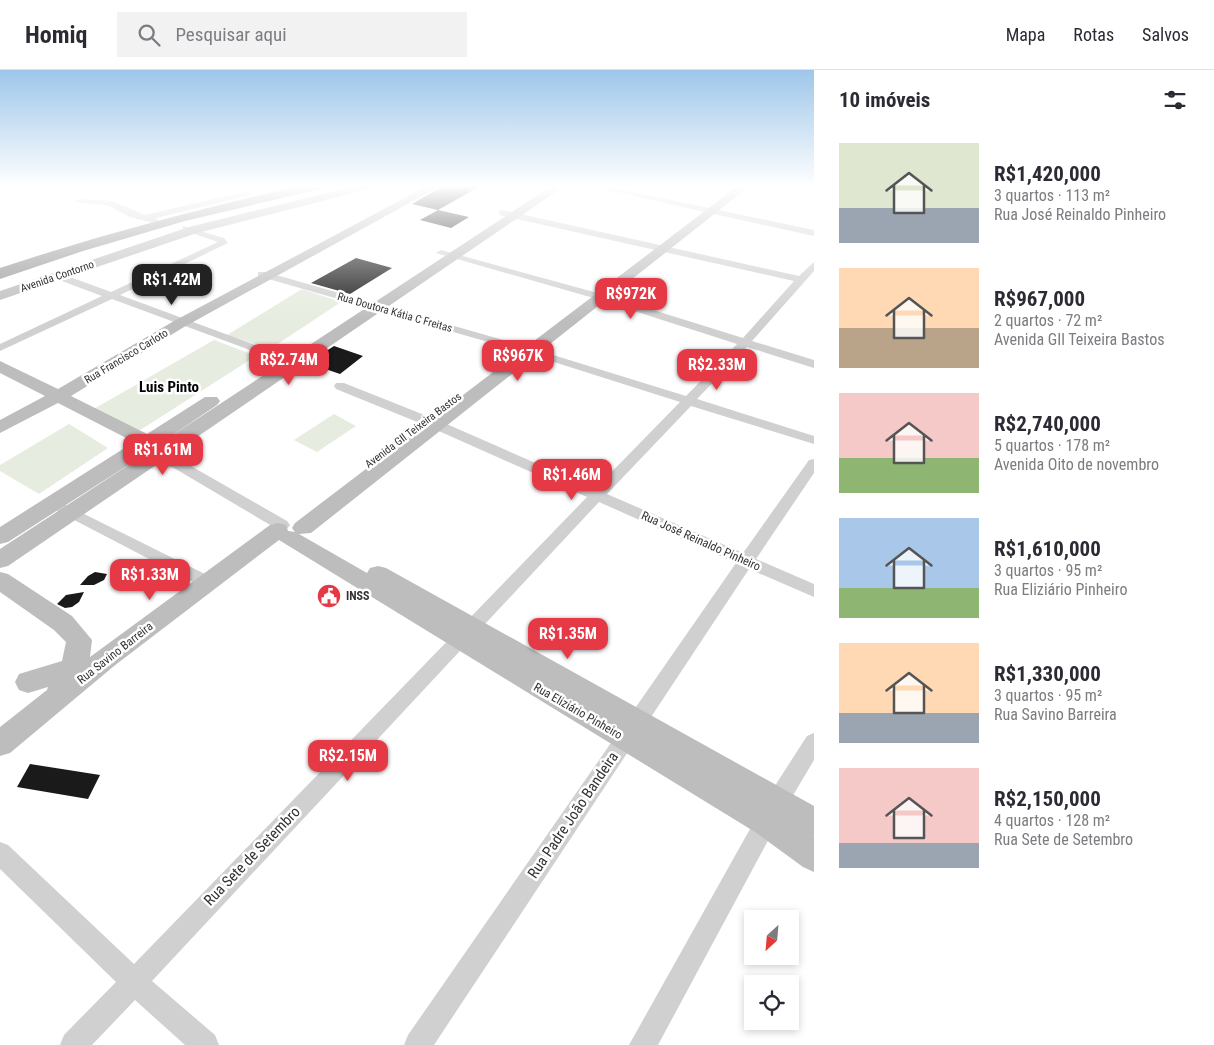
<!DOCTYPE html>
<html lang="pt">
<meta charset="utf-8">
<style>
body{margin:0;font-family:"Roboto Condensed",sans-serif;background:#f2f2f3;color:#2b2b33;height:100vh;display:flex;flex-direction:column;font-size:19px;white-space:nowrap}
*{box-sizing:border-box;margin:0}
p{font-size:16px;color:#7c7c81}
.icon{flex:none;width:28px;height:28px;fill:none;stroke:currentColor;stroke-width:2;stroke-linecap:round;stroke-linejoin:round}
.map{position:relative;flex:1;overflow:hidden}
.drawer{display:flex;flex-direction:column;background:#fff;width:400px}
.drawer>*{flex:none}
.needle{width:32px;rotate:206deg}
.controls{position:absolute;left:744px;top:840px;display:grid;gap:10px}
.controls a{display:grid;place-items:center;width:55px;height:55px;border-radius:0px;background:#fff;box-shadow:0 2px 8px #0003;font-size:25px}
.price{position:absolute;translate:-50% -42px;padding:0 11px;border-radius:10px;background:#e63946;color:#fff;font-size:16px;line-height:32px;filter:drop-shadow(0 1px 2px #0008)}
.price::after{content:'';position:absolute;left:50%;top:30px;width:15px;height:11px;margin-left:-8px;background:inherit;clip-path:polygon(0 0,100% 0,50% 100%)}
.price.current{background:#222;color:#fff}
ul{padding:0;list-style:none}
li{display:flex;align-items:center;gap:15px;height:125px;padding:0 25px}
li span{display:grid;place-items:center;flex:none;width:140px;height:100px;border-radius:0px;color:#555}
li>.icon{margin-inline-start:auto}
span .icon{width:60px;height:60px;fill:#fffc;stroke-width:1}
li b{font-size:21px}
h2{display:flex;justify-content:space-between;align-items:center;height:60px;padding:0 25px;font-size:21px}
header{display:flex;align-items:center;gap:30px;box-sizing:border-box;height:70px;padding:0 25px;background:#fff;border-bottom:1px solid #e1e1e2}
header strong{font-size:24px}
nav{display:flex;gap:28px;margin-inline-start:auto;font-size:18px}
.search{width:350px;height:45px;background:#f2f2f3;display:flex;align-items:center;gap:12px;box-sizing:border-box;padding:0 18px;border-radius:0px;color:#7c7c81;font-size:19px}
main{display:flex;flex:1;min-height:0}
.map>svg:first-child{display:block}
.green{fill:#e6ecdf}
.building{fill:#1a1a1a}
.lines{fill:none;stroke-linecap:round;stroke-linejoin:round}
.street{fill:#d0d0d0;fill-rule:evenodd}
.secondary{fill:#bdbdbd;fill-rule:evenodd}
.highway{fill:#9a9a9a;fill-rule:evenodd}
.labels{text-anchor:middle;stroke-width:5;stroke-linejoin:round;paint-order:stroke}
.far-street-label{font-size:11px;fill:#333;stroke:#fff}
.street-label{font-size:12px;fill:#333;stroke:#fff}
.poi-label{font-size:12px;font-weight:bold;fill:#333;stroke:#fff;text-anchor:start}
.far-district-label{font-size:15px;font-weight:bold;fill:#000;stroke:#fff}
.near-street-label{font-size:15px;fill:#333;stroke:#fff}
</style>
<header>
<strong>Homiq</strong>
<div class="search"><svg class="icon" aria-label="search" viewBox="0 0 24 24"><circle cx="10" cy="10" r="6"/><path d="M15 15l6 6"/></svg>Pesquisar aqui</div>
<nav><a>Mapa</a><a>Rotas</a><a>Salvos</a></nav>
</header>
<main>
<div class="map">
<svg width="814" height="975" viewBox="0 0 814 975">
<rect width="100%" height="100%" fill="#fff"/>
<path class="green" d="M302,219L341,232L270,279L227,265Z
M214,270L256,286L134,364L92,340Z
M334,344L356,356L317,382L294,370Z
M69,354L108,378L39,424L0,401V395Z"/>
<path class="building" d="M445,115H482L438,140L412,134Z
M438,140L469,147L451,158L420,150Z
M356,188L392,198L350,224L311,213Z
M334,276L363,286L340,304L308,293Z
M95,502L107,504L104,510L94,515H80L88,506Z
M84,522L79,532L72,537L65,538L57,534L66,525Z
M30,694L100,705L88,729L17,717Z"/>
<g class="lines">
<path class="street" d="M584,115H600L814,160V166Z
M248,121H251V125L156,148L158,150L154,153L130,147L107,135L80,133L76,131L80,129L112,131L145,145Z
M502,140L799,206L814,192V201L752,271L814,290V298L747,277L697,329L814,366V374L691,336L607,424L743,483L809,390L814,389V403L756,489L814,514V527L749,499L434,975H404L408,965L736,493L599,432L152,911L215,965L219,975H185L135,930L92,975H60L64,965L116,912L0,799V772L8,775L134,894L587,427L432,358L336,319L334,316L336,313H344L442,352L595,419L680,332L516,280L258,206V202H266L524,276L686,326L737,274L597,229L436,183L441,180L605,225L743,268L794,211L499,145V141Z
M183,156L224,168L228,173L120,225L282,285V289H274L112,229L0,281V274L102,226L54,208V204H62L111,222L218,172L183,160Z
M154,384L184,392L287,451L290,455L287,459H277L174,398L149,391L147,388L149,385Z
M60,432L213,508L215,512L213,516L207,518L201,516L55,440L52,437Z
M814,663V690L785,739L658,975H629L769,725L807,666Z"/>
<path class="secondary" d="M359,115H378L377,117L197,163L0,230V221L189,157Z
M429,115H442L184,257L71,326L147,364L205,327H217L220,331L217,335L162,372L553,115H566L8,496L0,498V479L150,381L8,472L0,474V457L134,372L58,333L0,363V350L45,326L0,303V291L58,319L174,251Z
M739,115H751L311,463L299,464L367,503L370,498L378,496L386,498L814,736V767L811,765L814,767V802L803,797L755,762L279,470L114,596L10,683L0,686V657L47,620L48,617L28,623L19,620L15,612L19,604L62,591L66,572L54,560L0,522V502L8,504L72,546L92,570L90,587L270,455L278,453L286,455L288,461L295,462L292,458L295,453Z"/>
<path class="highway" d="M302,115H326L324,118L185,151L83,181L0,209V198C99,165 200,139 302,115Z"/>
</g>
<linearGradient id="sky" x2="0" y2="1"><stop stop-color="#9ec6ea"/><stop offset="0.46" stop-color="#fff"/><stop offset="1" stop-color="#fff" stop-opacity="0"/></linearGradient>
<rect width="814" height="252" fill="url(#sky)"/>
<defs>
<g id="civic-disc" transform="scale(1.25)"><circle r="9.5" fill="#e63946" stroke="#fff"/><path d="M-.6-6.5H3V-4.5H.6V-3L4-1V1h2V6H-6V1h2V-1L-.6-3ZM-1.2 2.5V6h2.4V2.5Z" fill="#fff"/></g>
</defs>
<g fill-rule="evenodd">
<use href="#civic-disc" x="329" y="526"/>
</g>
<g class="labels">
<g class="far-street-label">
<text transform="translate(57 206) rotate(-19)" y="4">Avenida Contorno</text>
<text transform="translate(395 242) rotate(16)" y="4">Rua Doutora Kátia C Freitas</text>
<text transform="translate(126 286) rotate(-31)" y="4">Rua Francisco Carloto</text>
<text transform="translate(413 360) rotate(-37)" y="4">Avenida GIl Teixeira Bastos</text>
</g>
<g class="street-label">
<text transform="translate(701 471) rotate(24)" y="4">Rua José Reinaldo Pinheiro</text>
<text transform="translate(115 583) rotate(-38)" y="4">Rua Savino Barreira</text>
<text transform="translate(578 641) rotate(30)" y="4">Rua Eliziário Pinheiro</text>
</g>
<g class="poi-label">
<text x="346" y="530">INSS</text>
</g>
<g class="far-district-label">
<text x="169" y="322">Luis Pinto</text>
</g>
<g class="near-street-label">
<text transform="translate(573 745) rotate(-56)" y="5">Rua Padre João Bandeira</text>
<text transform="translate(252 786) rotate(-46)" y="5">Rua Sete de Setembro</text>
</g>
</g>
</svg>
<div class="controls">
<a><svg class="needle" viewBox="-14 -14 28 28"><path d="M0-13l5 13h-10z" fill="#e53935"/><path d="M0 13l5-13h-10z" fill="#7c7c81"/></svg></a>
<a><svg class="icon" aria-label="locate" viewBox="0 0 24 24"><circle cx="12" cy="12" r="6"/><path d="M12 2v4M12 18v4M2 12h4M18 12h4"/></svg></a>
</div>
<b class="price current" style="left:172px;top:236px">R$1.42M</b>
<b class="price" style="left:631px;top:250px">R$972K</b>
<b class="price" style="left:518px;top:312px">R$967K</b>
<b class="price" style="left:289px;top:316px">R$2.74M</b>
<b class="price" style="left:717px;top:321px">R$2.33M</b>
<b class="price" style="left:163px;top:406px">R$1.61M</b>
<b class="price" style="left:572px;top:431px">R$1.46M</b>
<b class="price" style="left:150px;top:531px">R$1.33M</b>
<b class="price" style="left:568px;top:590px">R$1.35M</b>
<b class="price" style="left:348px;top:712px">R$2.15M</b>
</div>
<section class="drawer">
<h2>10 imóveis<svg class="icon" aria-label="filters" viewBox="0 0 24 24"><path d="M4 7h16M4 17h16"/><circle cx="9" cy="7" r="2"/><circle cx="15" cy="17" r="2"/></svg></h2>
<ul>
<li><span style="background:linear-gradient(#dfe7d0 65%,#9aa5b1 0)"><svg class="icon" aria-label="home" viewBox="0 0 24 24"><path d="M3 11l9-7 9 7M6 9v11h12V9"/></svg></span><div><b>R$1,420,000</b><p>3 quartos · 113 m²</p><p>Rua José Reinaldo Pinheiro</p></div></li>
<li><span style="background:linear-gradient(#ffd9b3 60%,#b9a48a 0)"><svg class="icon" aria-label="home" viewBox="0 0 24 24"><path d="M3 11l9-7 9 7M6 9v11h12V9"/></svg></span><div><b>R$967,000</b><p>2 quartos · 72 m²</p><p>Avenida GIl Teixeira Bastos</p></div></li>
<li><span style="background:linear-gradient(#f6c9c9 65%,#8fb573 0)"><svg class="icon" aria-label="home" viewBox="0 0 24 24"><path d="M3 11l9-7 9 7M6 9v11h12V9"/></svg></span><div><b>R$2,740,000</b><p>5 quartos · 178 m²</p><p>Avenida Oito de novembro</p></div></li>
<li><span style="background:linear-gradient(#a9c7e8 70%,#8fb573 0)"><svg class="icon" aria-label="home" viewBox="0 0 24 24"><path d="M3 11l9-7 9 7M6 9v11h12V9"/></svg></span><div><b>R$1,610,000</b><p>3 quartos · 95 m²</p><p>Rua Eliziário Pinheiro</p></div></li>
<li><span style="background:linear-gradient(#ffd9b3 70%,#9aa5b1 0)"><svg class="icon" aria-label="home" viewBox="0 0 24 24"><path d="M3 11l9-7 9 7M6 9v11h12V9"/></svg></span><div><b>R$1,330,000</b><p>3 quartos · 95 m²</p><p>Rua Savino Barreira</p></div></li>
<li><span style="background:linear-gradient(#f6c9c9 75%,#9aa5b1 0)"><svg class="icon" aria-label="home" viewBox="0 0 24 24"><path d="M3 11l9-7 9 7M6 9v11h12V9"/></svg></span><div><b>R$2,150,000</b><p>4 quartos · 128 m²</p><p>Rua Sete de Setembro</p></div></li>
</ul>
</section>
</main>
